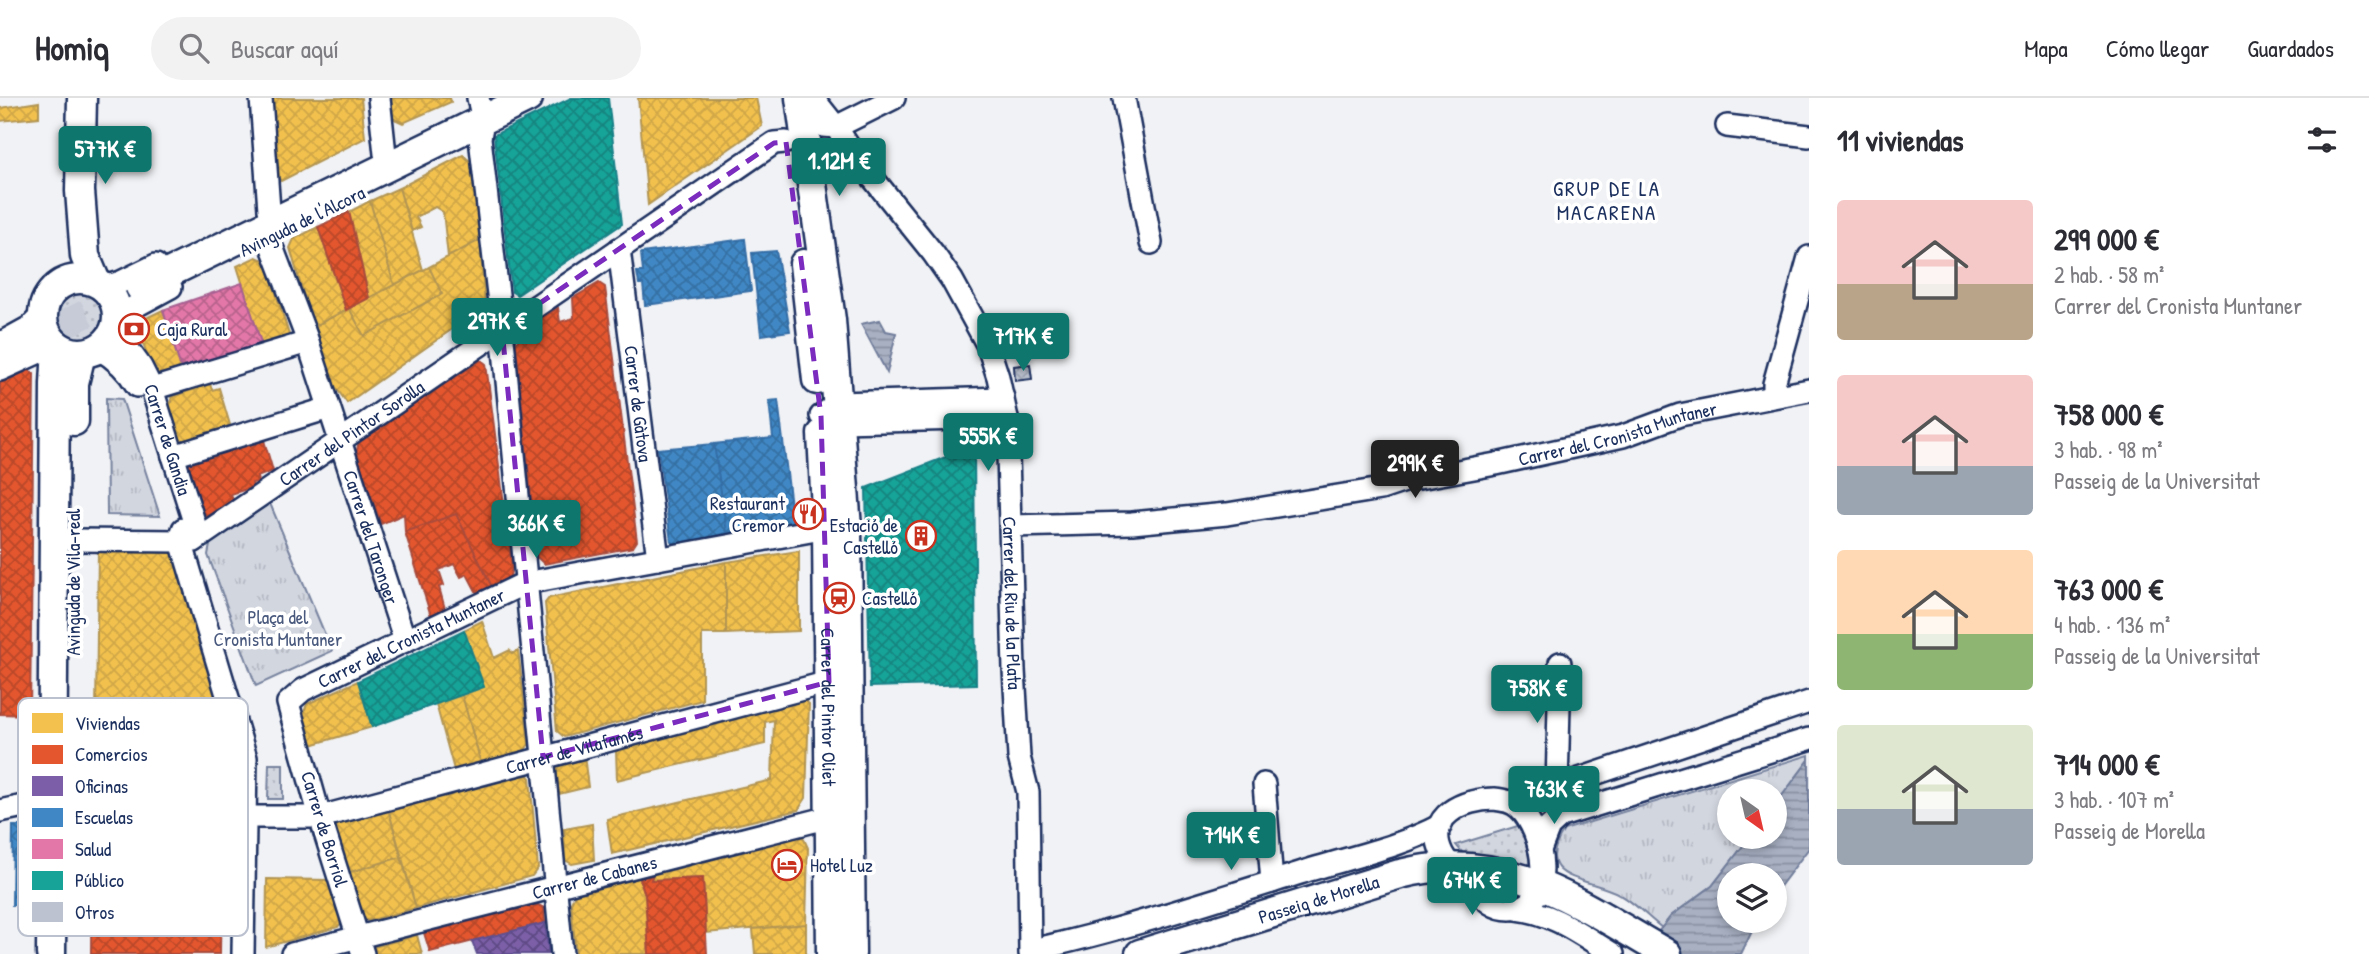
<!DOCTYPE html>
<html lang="es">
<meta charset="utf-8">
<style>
body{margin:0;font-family:"Patrick Hand",sans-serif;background:#f2f2f3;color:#2b2b33;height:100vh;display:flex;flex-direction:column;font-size:26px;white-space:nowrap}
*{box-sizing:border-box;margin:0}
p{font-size:23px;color:#7c7c81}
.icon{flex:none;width:38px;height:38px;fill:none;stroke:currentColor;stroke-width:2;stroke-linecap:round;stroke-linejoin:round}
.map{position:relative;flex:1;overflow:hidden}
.panel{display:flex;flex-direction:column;background:#fff;width:560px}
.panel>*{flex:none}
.needle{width:46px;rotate:146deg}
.tools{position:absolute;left:1717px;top:681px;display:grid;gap:14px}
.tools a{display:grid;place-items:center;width:70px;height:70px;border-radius:50%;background:#fff;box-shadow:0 4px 10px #0003;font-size:35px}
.price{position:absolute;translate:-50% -60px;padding:0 16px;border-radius:7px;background:#0f766e;color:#fff;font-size:23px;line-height:46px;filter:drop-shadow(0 2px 4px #0008)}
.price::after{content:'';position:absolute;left:50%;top:42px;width:21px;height:16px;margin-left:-10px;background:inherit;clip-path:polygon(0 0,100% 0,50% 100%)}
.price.active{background:#222;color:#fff}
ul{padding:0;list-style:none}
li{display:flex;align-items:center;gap:21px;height:175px;padding:0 28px}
li span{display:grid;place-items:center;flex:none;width:196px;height:140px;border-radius:7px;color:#555}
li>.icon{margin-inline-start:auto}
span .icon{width:84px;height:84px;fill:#fffc;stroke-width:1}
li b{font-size:30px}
h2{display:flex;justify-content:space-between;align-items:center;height:84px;padding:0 28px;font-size:30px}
header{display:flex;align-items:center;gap:42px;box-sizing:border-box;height:98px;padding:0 35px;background:#fff;border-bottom:2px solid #e1e1e2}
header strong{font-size:33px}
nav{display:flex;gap:38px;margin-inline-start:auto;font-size:24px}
.search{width:490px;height:63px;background:#f2f2f3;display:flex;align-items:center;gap:18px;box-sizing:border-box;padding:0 24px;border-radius:38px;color:#7c7c81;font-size:26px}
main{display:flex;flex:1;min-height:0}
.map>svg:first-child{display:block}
.grass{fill:url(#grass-dots);stroke:#76829e;stroke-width:2}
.park{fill:url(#park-tufts);stroke:#76829e;stroke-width:2}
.water{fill:url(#water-rules);stroke:#707c9a;stroke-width:2}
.homes{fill:url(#homes-cross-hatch);stroke:#b29553;stroke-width:2}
.shops{fill:url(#shops-cross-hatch);stroke:#a84b3c;stroke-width:2}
.offices{fill:url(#offices-cross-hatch);stroke:#5e5091;stroke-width:2}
.schools{fill:url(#schools-cross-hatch);stroke:#346da6;stroke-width:2}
.health{fill:url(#health-cross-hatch);stroke:#a76192;stroke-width:2}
.public{fill:url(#public-cross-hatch);stroke:#188087;stroke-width:2}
.building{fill:url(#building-cross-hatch);stroke:#1b2f5e;stroke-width:2}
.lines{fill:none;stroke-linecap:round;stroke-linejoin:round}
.major-tunnel{stroke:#c6cbd7;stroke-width:28;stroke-dasharray:28 14;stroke-linecap:butt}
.minor-casing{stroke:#1b2f5e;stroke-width:26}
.major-casing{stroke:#1b2f5e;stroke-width:33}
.minor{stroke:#fff;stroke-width:21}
.major{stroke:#fff;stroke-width:28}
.marked{fill:none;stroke:#7b2cbf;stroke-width:5;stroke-dasharray:14 9;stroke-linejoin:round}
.labels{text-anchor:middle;stroke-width:7;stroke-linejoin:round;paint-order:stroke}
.street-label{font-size:19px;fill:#1b2f5e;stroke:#fff}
.poi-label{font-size:19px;fill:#1b2f5e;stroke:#fff;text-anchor:start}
.park-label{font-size:19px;fill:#49597e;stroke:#fff}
.neighbourhood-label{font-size:21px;letter-spacing:2px;fill:#1b2f5e;stroke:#fff}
.key{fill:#fff;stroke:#bbc1cf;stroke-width:2}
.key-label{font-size:19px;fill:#1b2f5e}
</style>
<header>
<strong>Homiq</strong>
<div class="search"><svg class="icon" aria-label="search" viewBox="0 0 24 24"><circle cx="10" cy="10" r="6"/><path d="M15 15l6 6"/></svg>Buscar aquí</div>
<nav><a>Mapa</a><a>Cómo llegar</a><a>Guardados</a></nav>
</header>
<main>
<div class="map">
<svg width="1809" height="856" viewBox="0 0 1809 856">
<defs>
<pattern id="grass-dots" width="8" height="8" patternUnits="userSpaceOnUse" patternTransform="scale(1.75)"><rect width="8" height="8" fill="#d2d6df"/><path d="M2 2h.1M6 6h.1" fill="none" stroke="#b4b8c2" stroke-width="1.8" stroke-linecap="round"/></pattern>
<pattern id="park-tufts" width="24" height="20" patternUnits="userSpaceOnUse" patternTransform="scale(1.75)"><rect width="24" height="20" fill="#d2d6df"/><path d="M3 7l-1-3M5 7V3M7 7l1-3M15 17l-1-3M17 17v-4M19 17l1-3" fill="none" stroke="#b4b8c2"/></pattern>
<pattern id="water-rules" width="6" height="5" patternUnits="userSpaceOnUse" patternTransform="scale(1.75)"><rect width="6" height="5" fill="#a8b0c2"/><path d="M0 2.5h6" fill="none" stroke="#8890a1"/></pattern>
<pattern id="homes-cross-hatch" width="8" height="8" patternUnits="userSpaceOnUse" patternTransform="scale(1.75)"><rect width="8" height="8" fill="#f2c14e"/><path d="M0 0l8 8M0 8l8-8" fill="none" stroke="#cfa646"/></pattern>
<pattern id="shops-cross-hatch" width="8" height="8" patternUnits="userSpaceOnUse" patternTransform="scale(1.75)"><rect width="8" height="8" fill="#e4572e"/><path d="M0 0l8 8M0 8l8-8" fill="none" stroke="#b8482a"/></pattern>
<pattern id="offices-cross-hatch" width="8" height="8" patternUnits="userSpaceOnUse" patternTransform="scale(1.75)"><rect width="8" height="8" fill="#7b5ea7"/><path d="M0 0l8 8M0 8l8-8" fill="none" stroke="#5e4a84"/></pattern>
<pattern id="schools-cross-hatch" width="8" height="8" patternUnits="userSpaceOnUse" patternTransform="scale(1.75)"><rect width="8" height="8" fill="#3f88c5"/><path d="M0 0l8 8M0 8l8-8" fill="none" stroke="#3470a3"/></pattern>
<pattern id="health-cross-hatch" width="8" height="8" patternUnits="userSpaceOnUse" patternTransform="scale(1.75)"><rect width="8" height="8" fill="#e377a8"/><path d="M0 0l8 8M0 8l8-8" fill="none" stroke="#b7628c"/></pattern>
<pattern id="public-cross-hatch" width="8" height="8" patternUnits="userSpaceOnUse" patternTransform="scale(1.75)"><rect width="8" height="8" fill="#17a398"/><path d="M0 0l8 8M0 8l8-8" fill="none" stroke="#14857f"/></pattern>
<pattern id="building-cross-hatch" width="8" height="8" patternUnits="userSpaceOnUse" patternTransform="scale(1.75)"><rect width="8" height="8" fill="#bcc2d0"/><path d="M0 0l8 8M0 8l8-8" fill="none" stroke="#a1a7b5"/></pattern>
</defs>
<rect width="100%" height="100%" fill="#f1f2f5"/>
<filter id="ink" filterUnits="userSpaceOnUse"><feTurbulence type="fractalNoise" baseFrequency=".0143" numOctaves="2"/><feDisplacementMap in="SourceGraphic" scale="14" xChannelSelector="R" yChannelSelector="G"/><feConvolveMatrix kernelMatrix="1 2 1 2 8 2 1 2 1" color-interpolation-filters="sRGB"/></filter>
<g filter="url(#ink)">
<path class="grass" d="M53 219a26 26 0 1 1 52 0a26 26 0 1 1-52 0Z
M269,666H283V701H268Z
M1521,727L1528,746L1530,775L1468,761L1456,747Z"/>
<path class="park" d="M106,300L122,301L160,418L107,417Z
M269,403L332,553L256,588L208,457L211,442Z
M1809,657V662L1775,707L1774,693H1729V738L1750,739L1712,788L1671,818L1662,830C1648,819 1634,804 1619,796C1587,779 1531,783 1564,732Z"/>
<path class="water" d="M880,222L886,233L896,235L887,275L861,226Z
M1809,662V750L1775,795L1774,777H1729V822L1757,823L1741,856H1640L1671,818L1712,788L1750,739L1774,738L1775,707Z"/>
<path class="homes" d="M272,0H361L365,40L281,83L276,77Z
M388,0H450L451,4L403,25L388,18Z
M638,0H756L762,28L648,107Z
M39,4V19L0,23V10Z
M463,57L472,65L480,142L448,159L443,114L435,109L416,119L421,129L412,133L399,90Z
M399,90L423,172L394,187L370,103Z
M370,103L394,187L369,200L349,114Z
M318,129L346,212L313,229L290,150L294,141Z
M480,142L485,208L347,305L330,281L313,229L349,210L364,238L442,196L429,169Z
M256,159L266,163L291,243L263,251L237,168Z
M429,169L442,196L364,238L349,210Z
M163,212L183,277L157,285L141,239L144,221Z
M210,286L212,292L219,290L230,327L223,330L225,336L179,346L167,305L172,304L171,299Z
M172,448L219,601L206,619L96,616L98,449Z
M799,453V533L726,536V464Z
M726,464V536H702V602L564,639L557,633L545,505L549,500Z
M482,523L494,560L510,552L512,556L518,552L529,646L522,656L481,665L462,597L484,589L464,532Z
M358,583L372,629L311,647L303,617L307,606Z
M462,597L481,665L454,672L436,606Z
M803,601L809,606L806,700L798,712L612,756L607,721L772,682L774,622L765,624V646L617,682L616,653Z
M584,657L588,689L559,696L556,669L561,660Z
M524,673L530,680L538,770L532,778L416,810L388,710Z
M388,710L401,759L347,775L334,731L340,723Z
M592,726L594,762L572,766L565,762L564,731Z
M797,738L803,739L808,750L806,826L706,835L703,780L651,782L653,775Z
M401,759L416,810L368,823L360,818L347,775Z
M639,778L645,797L649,856H576L571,805L576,794Z
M267,781L330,782L343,821L338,829L266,849Z
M806,826V856H755L753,831Z
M417,837L422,856H371L370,850Z"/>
<path class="shops" d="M349,114L369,200L346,212L318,129Z
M599,185L605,189L637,443L633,449L544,466L537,459L516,247L522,232L558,210L560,224L574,220L573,200Z
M481,262L486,266L512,469L510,478L492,489L456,416L405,434L404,416L381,426L356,356L359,343Z
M29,272L34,276L30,617L0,616V285Z
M263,339L273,373L257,379L258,384L252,385L253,389L231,396L233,402L206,419L200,417L183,364Z
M456,416L492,489L477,495L467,476L461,479L454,466L439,472L444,487L439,489L445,511L431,518L405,434Z
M92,732L222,734L220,856H91Z
M653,775L651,782L703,780L707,856H649L645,797L639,778Z
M536,806L544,810L545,825L430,854L424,835Z"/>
<path class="offices" d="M545,825L549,856H477L472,843Z"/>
<path class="schools" d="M745,141L751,193L645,207L643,186H639L637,174H643L641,155Z
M776,153L790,233L761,237L752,155Z
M778,302L793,424L727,435L714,346L773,340L769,303Z
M714,346L727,435L678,448L671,443L658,351Z
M13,728H40L39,807H12Z"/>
<path class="health" d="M242,185L263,251L183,277L163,212Z"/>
<path class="public" d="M571,0H608L622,126L517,197L512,194L494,37Z
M974,348L976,586L870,589L866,390Z
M464,532L484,589L372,629L358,583Z"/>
<path class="building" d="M1030,266L1032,281L1015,283L1014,268Z"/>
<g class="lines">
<path class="major-tunnel" d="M24,246L140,189"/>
<g class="minor-casing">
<g id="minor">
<path d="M261,0L269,112"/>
<path d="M379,0L385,56"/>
<path d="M478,0L483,22L480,40L502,231L562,856"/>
<path id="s1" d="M813,0L836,29L855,58L933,155L952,182L988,248L998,279L1007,320L1014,572L1019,659L1028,694L1030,856"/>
<path d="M1124,0L1151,145"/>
<path d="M823,28L836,29L894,0"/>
<path d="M1727,28L1809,38"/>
<path id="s2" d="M264,142L270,145L274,154L306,238L405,543"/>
<path id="s3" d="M619,151L658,461"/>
<path d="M104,189L121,184L156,167"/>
<path d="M118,222L134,209L171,189"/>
<path id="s4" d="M115,233L141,269L152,291L195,427L194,443"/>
<path d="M1,245L30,229L42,217"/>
<path d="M99,251C116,261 128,272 137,288"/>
<path d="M0,272L55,247"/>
<path d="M152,291L308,244"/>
<path d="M1774,297V286L1809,159"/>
<path d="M826,314L839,305L1003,300"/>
<path d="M821,318L840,324L1007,320"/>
<path d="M173,358L329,310"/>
<path id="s5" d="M1011,428L1132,425L1227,416L1381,391L1408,382L1496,366L1623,338L1680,317L1809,292"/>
<path d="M183,431L181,443L246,660L243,856"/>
<path d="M73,442L181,443"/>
<path id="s6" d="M194,443L774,45L786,44"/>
<path d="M1264,686L1272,784"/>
<path d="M1557,690L1560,565"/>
<path d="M1494,701C1503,702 1512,703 1519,710C1543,731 1559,811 1510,811C1491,811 1483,799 1471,787C1461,776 1448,768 1442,755C1424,717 1465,701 1494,701Z"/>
<path d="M1511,704L1809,604"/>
<path d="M0,713L52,702"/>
<path id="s7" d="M245,719H320L829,584"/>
<path d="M1540,752L1549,729L1561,718L1809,641"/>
<path d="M1517,811C1554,815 1581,837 1613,856"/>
<path d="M1032,852C1122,832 1211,803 1300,775C1346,760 1398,750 1441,727"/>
<path id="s8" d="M292,856L830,719"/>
<path id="s9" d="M363,856L320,719L288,605L303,592L525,485L827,430"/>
</g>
</g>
<g class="major-casing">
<g id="major">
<path d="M82,0L80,93L85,158L96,184"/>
<path d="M800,0L831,222L847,430L851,856"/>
<path d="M804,166L817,282"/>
<circle cx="80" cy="218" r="37"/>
<path d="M140,189L528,0"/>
<path d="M0,258L24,246"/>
<path d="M74,323V285L81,256"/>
<path id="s10" d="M822,336L827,430L831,856"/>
<path d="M51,856L55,286L57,249"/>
<path id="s11" d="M1140,856L1400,776C1505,749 1581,807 1667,856"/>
</g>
</g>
<use href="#minor" class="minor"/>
<use href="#major" class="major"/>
</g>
</g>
<path class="marked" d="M786,44L821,318L829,584L543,659L502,231L774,45Z"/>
<defs>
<g id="bank-ring" transform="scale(1.575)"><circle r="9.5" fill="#fff" stroke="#c8321e" stroke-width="1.5"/><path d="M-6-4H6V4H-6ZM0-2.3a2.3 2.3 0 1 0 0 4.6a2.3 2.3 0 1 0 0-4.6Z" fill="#c8321e"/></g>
<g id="restaurant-ring" transform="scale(1.575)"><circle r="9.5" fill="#fff" stroke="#c8321e" stroke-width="1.5"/><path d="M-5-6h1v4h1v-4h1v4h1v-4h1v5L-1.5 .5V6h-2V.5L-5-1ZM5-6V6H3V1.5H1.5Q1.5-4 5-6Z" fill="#c8321e"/></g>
<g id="building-ring" transform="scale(1.575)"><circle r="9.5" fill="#fff" stroke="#c8321e" stroke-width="1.5"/><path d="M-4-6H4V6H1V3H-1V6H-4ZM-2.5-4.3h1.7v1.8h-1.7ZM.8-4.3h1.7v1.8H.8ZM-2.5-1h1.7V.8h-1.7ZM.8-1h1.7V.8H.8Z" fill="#c8321e"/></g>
<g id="station-ring" transform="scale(1.575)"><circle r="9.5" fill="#fff" stroke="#c8321e" stroke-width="1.5"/><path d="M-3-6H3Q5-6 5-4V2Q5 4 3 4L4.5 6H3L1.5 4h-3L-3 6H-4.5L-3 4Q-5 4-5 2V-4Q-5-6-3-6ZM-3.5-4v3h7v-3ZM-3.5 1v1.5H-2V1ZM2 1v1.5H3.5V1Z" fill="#c8321e"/></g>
<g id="hotel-ring" transform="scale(1.575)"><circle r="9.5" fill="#fff" stroke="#c8321e" stroke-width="1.5"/><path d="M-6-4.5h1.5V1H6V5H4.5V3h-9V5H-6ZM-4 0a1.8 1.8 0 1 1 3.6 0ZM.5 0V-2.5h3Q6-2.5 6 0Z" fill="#c8321e"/></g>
</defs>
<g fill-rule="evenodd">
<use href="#bank-ring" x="134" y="231"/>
<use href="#restaurant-ring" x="808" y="416"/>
<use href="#building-ring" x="921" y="438"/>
<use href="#station-ring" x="839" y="500"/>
<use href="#hotel-ring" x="787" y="767"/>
</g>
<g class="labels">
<g class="street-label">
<text transform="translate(302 123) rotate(-26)" y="7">Avinguda de l'Alcora</text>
<text dy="7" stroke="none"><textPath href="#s3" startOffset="156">Carrer de Gàtova</textPath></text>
<text dy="7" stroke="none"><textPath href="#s6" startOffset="191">Carrer del Pintor Sorolla</textPath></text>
<text dy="7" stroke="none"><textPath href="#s5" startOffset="616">Carrer del Cronista Muntaner</textPath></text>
<text dy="7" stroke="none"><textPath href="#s4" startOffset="122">Carrer de Gandia</textPath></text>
<text dy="7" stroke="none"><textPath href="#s2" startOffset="318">Carrer del Taronger</textPath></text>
<text transform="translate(73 484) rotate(-90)" y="7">Avinguda de Vila-real</text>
<text dy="7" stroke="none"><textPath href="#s1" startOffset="564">Carrer del Riu de la Plata</textPath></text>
<text dy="7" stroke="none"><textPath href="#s9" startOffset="402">Carrer del Cronista Muntaner</textPath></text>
<text dy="7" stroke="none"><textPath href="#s10" startOffset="273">Carrer del Pintor Oliet</textPath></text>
<text dy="7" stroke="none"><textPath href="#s7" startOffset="338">Carrer de Vilafamés</textPath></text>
<text transform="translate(325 731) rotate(73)" y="7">Carrer de Borriol</text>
<text dy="7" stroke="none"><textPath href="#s8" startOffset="312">Carrer de Cabanes</textPath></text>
<text dy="7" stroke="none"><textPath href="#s11" startOffset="187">Passeig de Morella</textPath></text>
</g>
<g class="poi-label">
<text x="157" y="238">Caja Rural</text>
<text x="785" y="412" text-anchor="end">Restaurant<tspan x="785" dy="22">Cremor</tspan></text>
<text x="898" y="434" text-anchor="end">Estació de<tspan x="898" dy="22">Castelló</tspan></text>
<text x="862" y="507">Castelló</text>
<text x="810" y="774">Hotel Luz</text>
</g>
<g class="park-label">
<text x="278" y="526">Plaça del<tspan x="278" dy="22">Cronista Muntaner</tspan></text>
</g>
<g class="neighbourhood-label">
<text x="1607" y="98">GRUP DE LA<tspan x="1607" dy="24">MACARENA</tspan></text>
</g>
</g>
<rect x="18" y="600" width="230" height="238" rx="10" class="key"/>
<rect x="32" y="615" width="31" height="20" fill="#f2c14e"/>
<rect x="32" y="647" width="31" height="19" fill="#e4572e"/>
<rect x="32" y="678" width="31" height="20" fill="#7b5ea7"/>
<rect x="32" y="710" width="31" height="19" fill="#3f88c5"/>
<rect x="32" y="741" width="31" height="20" fill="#e377a8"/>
<rect x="32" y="773" width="31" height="19" fill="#17a398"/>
<rect x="32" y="804" width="31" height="20" fill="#bcc2d0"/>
<g class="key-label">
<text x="75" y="632">Viviendas</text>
<text x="75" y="663">Comercios</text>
<text x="75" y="695">Oficinas</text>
<text x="75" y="726">Escuelas</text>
<text x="75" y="758">Salud</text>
<text x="75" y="789">Público</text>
<text x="75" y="821">Otros</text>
</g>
</svg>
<div class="tools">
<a><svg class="needle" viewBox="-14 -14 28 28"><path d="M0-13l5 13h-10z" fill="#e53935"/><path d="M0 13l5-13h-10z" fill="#7c7c81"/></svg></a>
<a><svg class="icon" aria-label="layers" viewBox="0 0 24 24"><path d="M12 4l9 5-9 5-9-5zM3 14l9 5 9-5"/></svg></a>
</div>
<b class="price" style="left:105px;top:88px">577K €</b>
<b class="price" style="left:839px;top:100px">1.12M €</b>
<b class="price" style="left:497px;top:260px">297K €</b>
<b class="price" style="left:1023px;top:275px">717K €</b>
<b class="price" style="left:988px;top:375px">555K €</b>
<b class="price active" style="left:1415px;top:402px">299K €</b>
<b class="price" style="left:536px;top:462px">366K €</b>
<b class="price" style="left:1537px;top:627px">758K €</b>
<b class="price" style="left:1554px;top:728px">763K €</b>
<b class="price" style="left:1231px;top:774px">714K €</b>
<b class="price" style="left:1472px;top:819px">674K €</b>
</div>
<section class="panel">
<h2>11 viviendas<svg class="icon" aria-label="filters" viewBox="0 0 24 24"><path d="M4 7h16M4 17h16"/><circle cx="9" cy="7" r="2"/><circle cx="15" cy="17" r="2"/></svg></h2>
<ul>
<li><span style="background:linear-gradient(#f6c9c9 60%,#b9a48a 0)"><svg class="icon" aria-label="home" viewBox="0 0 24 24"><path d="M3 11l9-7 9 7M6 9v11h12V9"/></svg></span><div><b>299 000 €</b><p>2 hab. · 58 m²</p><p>Carrer del Cronista Muntaner</p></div></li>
<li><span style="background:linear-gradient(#f6c9c9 65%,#9aa5b1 0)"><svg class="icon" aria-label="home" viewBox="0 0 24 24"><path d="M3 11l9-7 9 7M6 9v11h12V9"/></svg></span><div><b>758 000 €</b><p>3 hab. · 98 m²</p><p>Passeig de la Universitat</p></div></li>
<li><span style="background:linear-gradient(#ffd9b3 60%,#8fb573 0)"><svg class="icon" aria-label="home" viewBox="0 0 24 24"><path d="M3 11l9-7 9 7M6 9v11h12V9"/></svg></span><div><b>763 000 €</b><p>4 hab. · 136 m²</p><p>Passeig de la Universitat</p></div></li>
<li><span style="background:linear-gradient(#dfe7d0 60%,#9aa5b1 0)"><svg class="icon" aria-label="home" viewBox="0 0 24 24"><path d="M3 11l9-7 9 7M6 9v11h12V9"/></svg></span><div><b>714 000 €</b><p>3 hab. · 107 m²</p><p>Passeig de Morella</p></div></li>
</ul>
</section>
</main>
